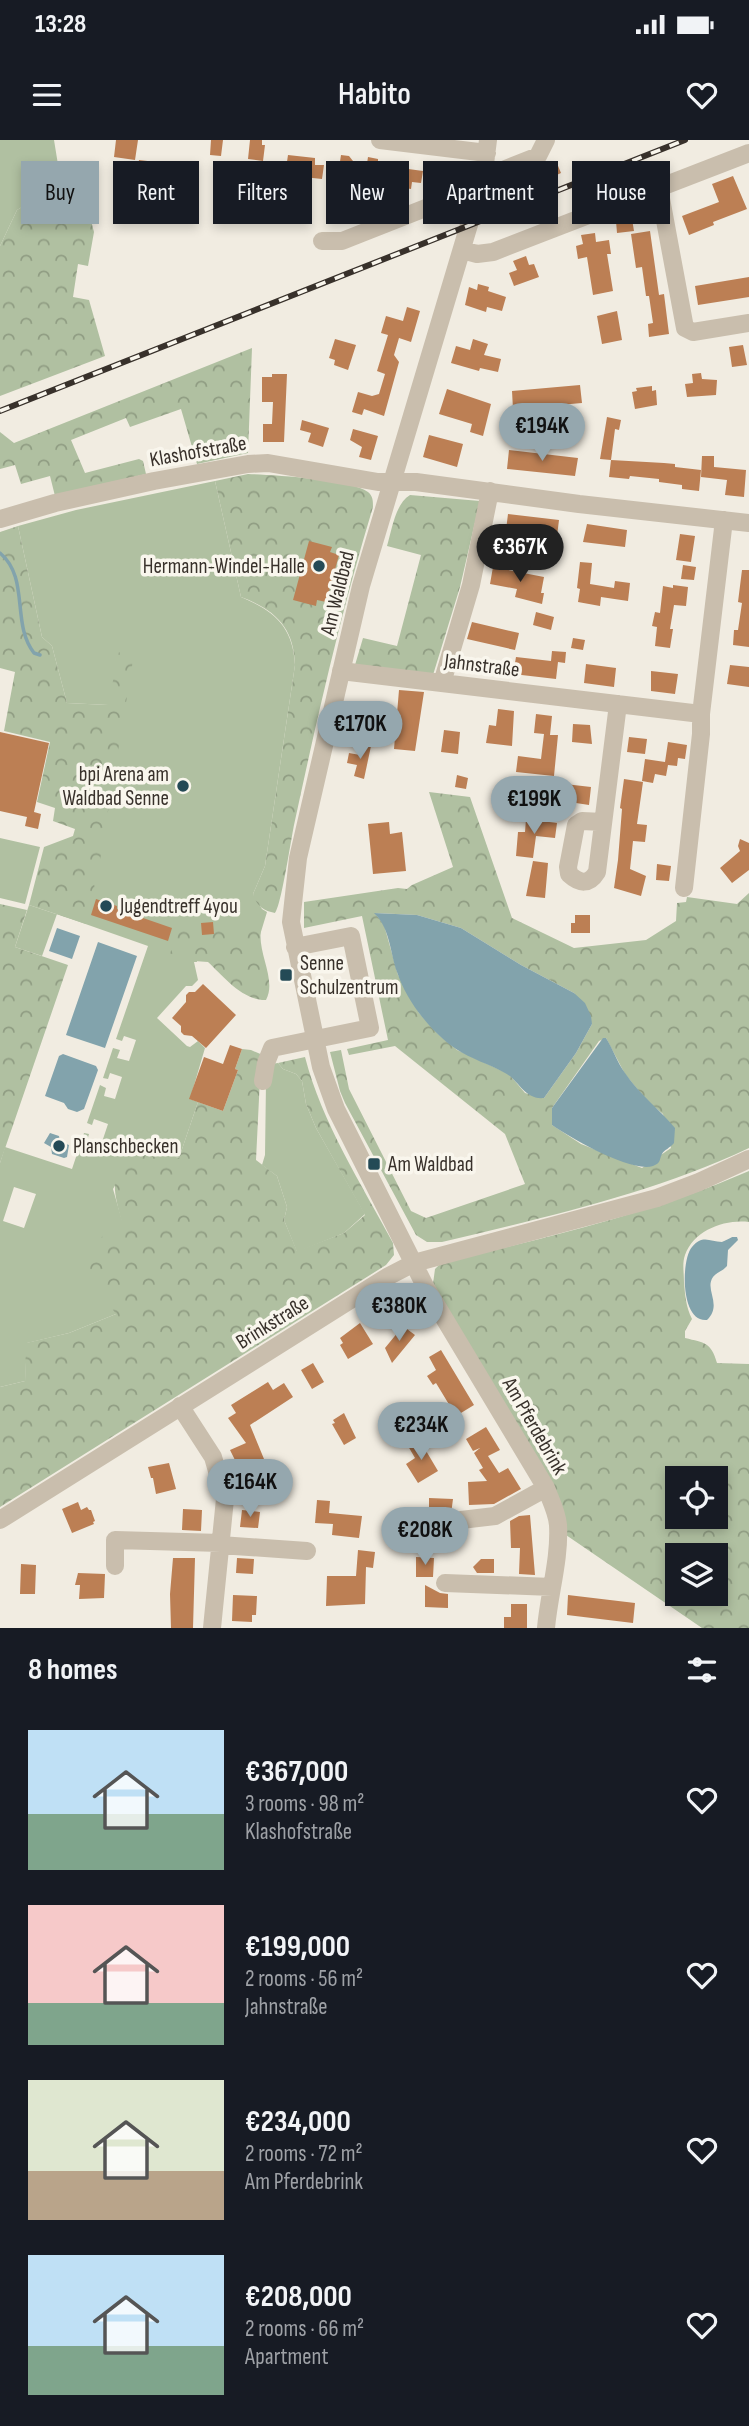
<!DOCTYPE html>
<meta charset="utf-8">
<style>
body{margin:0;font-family:"Sofia Sans Condensed",sans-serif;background:#20242c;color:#f1f3f6;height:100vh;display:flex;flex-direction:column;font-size:26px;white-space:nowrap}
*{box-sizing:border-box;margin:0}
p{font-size:23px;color:#9ea1a6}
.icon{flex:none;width:38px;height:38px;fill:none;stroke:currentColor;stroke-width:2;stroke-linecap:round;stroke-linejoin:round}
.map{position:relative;height:1488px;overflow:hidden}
.panel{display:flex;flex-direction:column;background:#171b24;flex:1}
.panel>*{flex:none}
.banner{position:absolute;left:21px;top:21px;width:707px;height:63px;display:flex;gap:14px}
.fabs{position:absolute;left:665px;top:1326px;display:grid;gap:14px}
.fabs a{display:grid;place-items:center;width:63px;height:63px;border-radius:0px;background:#171b24;box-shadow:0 4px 10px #0003;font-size:35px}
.price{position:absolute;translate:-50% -60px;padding:0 16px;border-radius:24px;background:#95a7ae;color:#111;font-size:23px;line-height:46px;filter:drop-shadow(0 2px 4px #0008)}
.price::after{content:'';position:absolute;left:50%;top:42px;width:21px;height:16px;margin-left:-10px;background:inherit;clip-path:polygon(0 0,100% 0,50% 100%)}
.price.current{background:#222;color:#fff}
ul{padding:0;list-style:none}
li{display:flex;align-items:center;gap:21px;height:175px;padding:0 28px}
li span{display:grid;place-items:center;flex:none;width:196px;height:140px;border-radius:0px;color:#555}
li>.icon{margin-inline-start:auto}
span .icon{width:84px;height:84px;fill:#fffc;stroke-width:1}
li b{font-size:30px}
h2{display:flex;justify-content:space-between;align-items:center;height:84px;padding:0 28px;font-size:30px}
.tag{padding:0 24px;border-radius:0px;background:#171b24;box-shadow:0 4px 10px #0003;font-size:24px;line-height:63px}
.tag.current{background:#95a7ae;color:#111}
.status{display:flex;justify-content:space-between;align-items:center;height:49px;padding:0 35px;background:#171b24;direction:ltr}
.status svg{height:19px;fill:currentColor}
header{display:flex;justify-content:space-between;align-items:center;height:91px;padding:0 28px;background:#171b24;font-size:32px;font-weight:600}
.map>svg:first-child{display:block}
.green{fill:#b0c0a1;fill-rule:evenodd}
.forest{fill:url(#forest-crowns);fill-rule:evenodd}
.water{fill:#82a3ac}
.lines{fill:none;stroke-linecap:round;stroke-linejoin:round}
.stream{stroke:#82a3ac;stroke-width:3.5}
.building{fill:#bc7f54}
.minor{stroke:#c9bead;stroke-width:18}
.rail-casing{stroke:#38312b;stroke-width:6}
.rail{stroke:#f9f6ed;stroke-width:3.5;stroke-dasharray:10;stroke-linecap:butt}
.poi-dot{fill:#244a56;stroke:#f9f6ed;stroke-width:2.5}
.labels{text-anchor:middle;stroke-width:7;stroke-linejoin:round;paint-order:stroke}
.street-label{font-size:21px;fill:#38312b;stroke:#f9f6ed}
.poi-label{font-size:21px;fill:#38312b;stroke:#f9f6ed;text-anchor:start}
</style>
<div class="status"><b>13:28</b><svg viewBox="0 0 49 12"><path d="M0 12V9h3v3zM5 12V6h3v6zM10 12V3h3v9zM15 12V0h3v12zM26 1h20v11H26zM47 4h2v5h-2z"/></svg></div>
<header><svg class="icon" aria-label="menu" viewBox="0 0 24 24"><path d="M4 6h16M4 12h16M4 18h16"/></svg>Habito<svg class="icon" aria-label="heart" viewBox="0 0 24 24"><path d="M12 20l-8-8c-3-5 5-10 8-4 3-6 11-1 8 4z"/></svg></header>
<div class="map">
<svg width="749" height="1488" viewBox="0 0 749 1488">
<defs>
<pattern id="forest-crowns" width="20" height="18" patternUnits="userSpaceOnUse" patternTransform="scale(1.75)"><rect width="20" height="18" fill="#b0c0a1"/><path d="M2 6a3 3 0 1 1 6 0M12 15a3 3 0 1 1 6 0" fill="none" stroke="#909d83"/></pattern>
</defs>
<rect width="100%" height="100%" fill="#f1ece1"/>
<path class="green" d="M0,0H54L60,37L58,46L17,70L0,106Z
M215,341L241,457C275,471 293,487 295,525L265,726L253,754L262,769L267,772L260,795L194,796L197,822H194L198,840L192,846H186L157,878L187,906L190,907L198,901L205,908L190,959L198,962L179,1018L138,1005L113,1049L123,1084L116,1174L69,1193L27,1203L25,1241L0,1247V1023L5,1007L72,1029L84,993L89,994L87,1001L101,1005L108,984L94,979L92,985L87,983L100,945L106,948L104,956L115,959L122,937L110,933L108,939L103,938L113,908L120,910L117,918L129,921L136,900L124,896L122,901L116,899L148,806L57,774L42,816L15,807L29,765L56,774L108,565L67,563L52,506L42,497L18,386L76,370ZM14,1047L36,1054L24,1088L3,1081Z
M0,698L40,707L25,764L0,758Z
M278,923L283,929L296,934L302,941L306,964L316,988L365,1074L344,1093L297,1112L284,1080L287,1067L277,1036L262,1025L265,1015L266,942L270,924Z"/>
<path class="forest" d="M81,32L82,47L94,92L88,126L78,124L73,157L89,160L105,216L0,256V106L17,70L58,46L60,37Z
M252,208L248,313L197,324L181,269L130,287L126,278L71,300L85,333L139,319L143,321L146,334L55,356L50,336L21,344L15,325L0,329V292L14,303Z
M248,334C272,335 350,339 368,352C373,356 373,361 373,367C341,472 317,578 294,685C291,700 281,767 275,773C263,771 256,765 253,754L265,726L295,525C294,488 276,470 241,457L215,341Z
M410,355L480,361L460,447L433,535L355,525L363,498L397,506L421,415L387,406C392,390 395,364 410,355Z
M18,386L42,497L52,506L67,563L108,565L119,512L134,514L99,726L105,737L94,743L96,758L86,784L29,765L44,707L73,696L75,689L53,681L55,668L37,662L50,602L4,591L15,532L0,528V392Z
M429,652L470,657L512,778L574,808L646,800L676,781L677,763L686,762L687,757L737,764L749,753V1008C651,1054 546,1077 442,1102H427L416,1095L345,963L340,951L330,912L341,910L349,949L411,1071L426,1078L525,1044L505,994L395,906L349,915L347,909L388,900L362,776L304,788V762L398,748L407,749L412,745L453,727ZM375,773L417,775L461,788L521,825L574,853L592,884L576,913L544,958L525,953L509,934L457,910L438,894L419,873L398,835L384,785ZM606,898L625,934L647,961L663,974L671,1008L642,1028L581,1004L552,985V968L599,901Z
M0,764L27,770L15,807L68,825L0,1023Z
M233,783L261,789C257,813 277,840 266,860C243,861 223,836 208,822L194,821L170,814L173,804L168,801L172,788L201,785L202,795L214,794L213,784Z
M242,909L251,910L265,916L260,938L256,1020L277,1036L287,1067L284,1080L297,1111L344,1093L365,1075L316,988L306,964L302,941L296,934L283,929L278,923L305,917C322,983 361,1043 393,1103L394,1115L386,1125L0,1367V1247L25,1241L26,1203L69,1193L116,1174L87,1134L105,1089L122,1083C112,1044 109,1038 137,1005L179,1018L198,962L223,971L238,930L235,929Z
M749,1031V1082C725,1079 694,1090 685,1115C682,1123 684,1133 684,1142C685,1155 686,1167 692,1179L685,1191V1198C705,1203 711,1202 717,1223L749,1224V1488H702L566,1395L433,1144L435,1129L441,1123C548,1097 647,1075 749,1031ZM677,1339H716V1377H677ZM677,1416H716V1454H677Z"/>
<path class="water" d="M374,773L417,775L461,788L521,825L574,853L585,863L591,876L592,884L576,913L544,958C524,960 520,941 505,933C489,924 471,919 456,909C431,892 407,862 397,832C390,812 390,788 374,773Z
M57,788L80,796L72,819L49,811Z
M98,802L137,816L105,908L66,895Z
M603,898H606C613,909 617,922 625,933C639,954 659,969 675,988L674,1003C670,1008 664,1010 662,1014C659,1020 661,1023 653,1026C631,1033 571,998 552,985V968Z
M63,914L96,926L98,930L84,969L77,972L68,969L64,963L45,956L59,916Z
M50,993L59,996L60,1002L69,1005L67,1017L64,1018L52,1014L51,1007L44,1003Z
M732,1097H737L738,1100L728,1110L727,1126C723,1131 717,1132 713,1137C704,1150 723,1164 707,1180C680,1183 681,1119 692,1107C703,1094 710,1102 722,1102C724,1101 731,1098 732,1097Z"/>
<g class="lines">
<path class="stream" d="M0,413C30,438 11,484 34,513L40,515"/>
</g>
<path class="building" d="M116,0H138L135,20L114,17Z
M211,0H223L221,16L210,15Z
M250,0H262V5H265L263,21L248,19Z
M288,15L315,18V25H324L322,39L285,35Z
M341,15L349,16L369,41L368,50L351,48L352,36L338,34Z
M368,17L378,19V38L365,36Z
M139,20L156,22L154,33L137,31Z
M556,21L561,33L550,38L546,25Z
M401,28L423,31L421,43L412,42L411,49L398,47Z
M733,36L747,69L713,82L714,85L689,95L682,76L719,62L712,44Z
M632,79L634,91L617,93L616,81Z
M650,91L659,155L664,154L669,194L649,197L648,184L653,183L649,156H646L642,127L636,128L631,94Z
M595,93L596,102L609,100L611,114H607L613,151L593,155L587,117L578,119L576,106L583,104L581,95Z
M526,116L529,125L534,124L539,137L514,146L509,133L517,130L513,121Z
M749,137V157L698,165L695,146Z
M478,144L489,147L488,151L506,157L502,171L487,167L486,172L465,165L469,147L477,150Z
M407,167L420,171L411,202L399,198L394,215L399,222L384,276L364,269L362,275L352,272L358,252L372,256L379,254L385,234L377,231L388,195L381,193L386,176L403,181Z
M617,171L622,200L602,204L597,176Z
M335,199L356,205L348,230L334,225L335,220L329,218Z
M473,199L488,204L484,215L501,219L498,232L480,228L479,231L451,223L456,206L470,210Z
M743,205L747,225L732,227L729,207Z
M701,233L702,239L717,240L716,255L687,257L685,244L693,243L692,234Z
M272,234H287L284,302H263V284H272L273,262H262V237H272Z
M580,245L582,263L513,269L512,251Z
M652,246V251L656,250L657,265L635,269L632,252L637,251L636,248Z
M447,249L491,264L483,296L470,292L472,284L439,274Z
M505,275L515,277L513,292L503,291Z
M607,277L621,280L619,290L615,289L611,320L664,323L675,324V327L701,330L699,351L682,349V345L659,342V339L630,336L629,339L609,337L611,320L600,319Z
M302,280L329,288L323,307L308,302L311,293L300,290Z
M353,289L378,296L371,320L359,317L362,307L350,300Z
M429,295L463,304L457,327L423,317Z
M509,310L578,318L575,336L507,329Z
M702,316H714V327L746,330L744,357L725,355L727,340L701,337Z
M508,374L559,380L557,396L506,390Z
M587,384L627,390L625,407L583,402Z
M680,394L695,396L691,422L676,420Z
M309,401L332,407L330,412L339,415L326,462L317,460L316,466L293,460Z
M580,422L592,423L590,444L614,448L615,441L630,443L628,461L601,457L600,466L578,462L580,449L577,448Z
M683,425L696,427L694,440L681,439Z
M493,427L544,437L541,453H544L542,464L515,457L517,449L490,444Z
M742,430H749V507L733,505L734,490H738L742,463L738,462Z
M673,445L688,447L686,466L674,465L670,489H673L670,508L655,506L657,487L652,486L655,472L660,473L663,446L673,448Z
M536,472L554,477L551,490L533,485Z
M472,482L519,493L515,510L467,499Z
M573,498L585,500L583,510L571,508Z
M552,511L566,512L565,523L558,522L556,539L513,534L516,517L551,521Z
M586,524L616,528L614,547L584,543Z
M730,525L749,527V547L727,544Z
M651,531L678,534L675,554L651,551Z
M399,550L424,552L415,611L394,609Z
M498,569L514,571L512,606L486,603L489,585L496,586Z
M536,574L552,576L550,595H558L554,636L516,632L518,616L541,619L544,594L534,593Z
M573,584L590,585L592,604L572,602Z
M444,590L460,592L458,614L441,612Z
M0,592L49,603L34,672L41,674L38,689L25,686L27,677L0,671Z
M629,597L647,599L645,614L627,612Z
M668,602L687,605L685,619L678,618L677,626L668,625L666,636L655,634L653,643L642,641L645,619L665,622Z
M362,604L371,606L364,639L354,636L357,625L347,623L349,613L360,615Z
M457,635L468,638L466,649L455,647Z
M624,639L643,642L637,684L647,685L645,702L633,701L630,729L646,736L641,756L614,748L618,720L622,669L620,668Z
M565,644L591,647L589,665L563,661Z
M526,679L557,683L555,698L536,696L533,718L516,716L518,692H525Z
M389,682L390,694L402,692L406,731L373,734L368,684Z
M740,699L749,703V730L732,743L720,728L740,711L738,706Z
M533,721L548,723L545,758L526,756Z
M657,724L671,726L669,741L656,740Z
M96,759L117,766V769L172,788L168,801L91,775Z
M575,775H590V793H571V783H575Z
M213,782L214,794L202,795L201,783Z
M203,844L236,875L206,908L192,896L184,895L181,892V886L172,878L186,862V855L189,852H195Z
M230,905L242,909L235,929L238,930L223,971L189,959L204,917L223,924Z
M360,1183L373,1204L348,1219L340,1205L343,1203L340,1198Z
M403,1186L415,1195L392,1223L385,1208Z
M441,1210L474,1265L456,1276L436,1243L433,1245L427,1236L436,1230L429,1217Z
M313,1223L324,1242L312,1249L301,1230Z
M268,1242L273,1250L284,1243L293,1257L250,1285L264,1319L252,1323L250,1321L241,1324V1321L236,1322L230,1310L246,1303L228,1278L236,1273L231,1265Z
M344,1273L356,1298L344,1305L332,1284L335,1283L333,1280Z
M486,1287L500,1310L488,1316L499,1333L508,1328L521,1349L494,1364L469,1365L468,1342L487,1341L479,1330L483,1328L474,1313L480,1308L473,1311L466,1299Z
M419,1299L438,1331L418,1343L406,1324L415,1318L408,1306Z
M169,1323L176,1349L156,1354L153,1338H151L148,1327Z
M429,1358L453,1359L449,1389L458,1406H429L433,1374L429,1369Z
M317,1360L330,1361L329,1373L362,1376L359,1398L332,1395L333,1384L315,1383Z
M78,1362L81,1370L87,1367L89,1370H91L95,1381L93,1382L94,1384L72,1393L62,1369Z
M183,1369L202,1370L201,1391L182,1390Z
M242,1370L260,1372L258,1388L240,1387Z
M530,1375L535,1435L519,1434L520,1408H511L510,1381L519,1376Z
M358,1410L375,1412L373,1428L366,1427L365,1464L326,1466L327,1436H356Z
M416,1417L434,1418L433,1437H416Z
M173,1418H195L193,1488H171L170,1454Z
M237,1418L254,1419L253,1434L236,1433Z
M481,1419H494V1433H477L473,1427Z
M21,1424L36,1425L35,1454H20Z
M78,1433L105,1434L104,1458L79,1459L80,1445H75Z
M425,1445L440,1453L448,1454V1468L425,1467Z
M233,1455L257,1456L256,1475H252V1482L232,1481Z
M568,1455L635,1463L633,1483L567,1475Z
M511,1464H527V1488H504V1477H511Z"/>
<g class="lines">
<path class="minor" d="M380,0L487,13
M488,0L484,32L477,58L361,446L298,718L291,782L321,927L336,969L426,1148L546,1348C550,1359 557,1372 558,1385C560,1419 549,1454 546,1488
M484,32H498L538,16L546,0
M659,48L685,188L693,192L749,183
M322,101H342L461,54L477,58
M462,110L477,114L493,112L749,13
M0,379L55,363L154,341L248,324L268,323L378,342H416L579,364L749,383
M341,531L701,574L724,380
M442,543L471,445L490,351
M603,682L582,681L576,685L568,727L569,734C580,744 589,745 597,732L618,564
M684,748L701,594V574
M263,941L266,923L272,908L370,888L351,796L295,807
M180,1266L213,1317L225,1359L212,1488
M0,1380L387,1137L414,1123L657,1058L699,1042L749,1019
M461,1380L495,1376L546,1348
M220,1405L307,1411
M115,1426V1400L221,1403
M445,1443L552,1447"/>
<g class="rail-casing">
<path id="rail" d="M0,271L685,0"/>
</g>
<use href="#rail" class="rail"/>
</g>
<g class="poi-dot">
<circle cx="319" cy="426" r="7"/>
<circle cx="183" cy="646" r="7"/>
<circle cx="106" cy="766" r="7"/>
<rect x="279" y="828" width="14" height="14" rx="3.5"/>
<circle cx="59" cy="1006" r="7"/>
<rect x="367" y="1017" width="14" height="14" rx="3.5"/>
</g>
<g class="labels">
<g class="street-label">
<text transform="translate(198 311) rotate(-10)" y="7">Klashofstraße</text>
<text transform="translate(337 453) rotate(-76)" y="7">Am Waldbad</text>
<text transform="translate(482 525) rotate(7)" y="7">Jahnstraße</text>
<text transform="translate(272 1182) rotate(-32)" y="7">Brinkstraße</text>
<text transform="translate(535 1286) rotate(60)" y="7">Am Pferdebrink</text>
</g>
<g class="poi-label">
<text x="305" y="433" text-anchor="end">Hermann-Windel-Halle</text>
<text x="169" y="641" text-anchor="end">bpi Arena am<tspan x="169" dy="24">Waldbad Senne</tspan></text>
<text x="120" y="773">Jugendtreff 4you</text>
<text x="300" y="830">Senne<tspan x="300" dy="24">Schulzentrum</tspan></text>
<text x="73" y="1013">Planschbecken</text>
<text x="388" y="1031">Am Waldbad</text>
</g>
</g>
</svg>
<div class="fabs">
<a><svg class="icon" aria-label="locate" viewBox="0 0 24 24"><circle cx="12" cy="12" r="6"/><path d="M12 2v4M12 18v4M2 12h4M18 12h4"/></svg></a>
<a><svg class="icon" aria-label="layers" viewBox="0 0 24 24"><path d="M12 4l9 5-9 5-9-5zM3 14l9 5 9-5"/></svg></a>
</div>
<b class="price" style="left:542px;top:323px">€194K</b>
<b class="price current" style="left:520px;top:444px">€367K</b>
<b class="price" style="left:360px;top:621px">€170K</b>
<b class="price" style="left:534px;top:696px">€199K</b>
<b class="price" style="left:399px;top:1203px">€380K</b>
<b class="price" style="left:421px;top:1322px">€234K</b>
<b class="price" style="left:250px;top:1379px">€164K</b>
<b class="price" style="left:425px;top:1427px">€208K</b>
<div class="banner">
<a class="tag current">Buy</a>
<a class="tag">Rent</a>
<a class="tag">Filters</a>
<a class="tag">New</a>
<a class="tag">Apartment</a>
<a class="tag">House</a>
</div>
</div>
<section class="panel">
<h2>8 homes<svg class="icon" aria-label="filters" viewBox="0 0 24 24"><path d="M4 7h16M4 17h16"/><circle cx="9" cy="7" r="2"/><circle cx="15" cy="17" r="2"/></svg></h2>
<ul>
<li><span style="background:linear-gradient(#bfe0f5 60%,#7fa58c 0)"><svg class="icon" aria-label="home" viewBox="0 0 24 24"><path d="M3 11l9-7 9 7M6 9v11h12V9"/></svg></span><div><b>€367,000</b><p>3 rooms · 98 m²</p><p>Klashofstraße</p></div><svg class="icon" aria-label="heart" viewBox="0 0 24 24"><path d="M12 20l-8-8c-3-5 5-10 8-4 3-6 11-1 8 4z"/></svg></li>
<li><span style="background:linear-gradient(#f6c9c9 70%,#7fa58c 0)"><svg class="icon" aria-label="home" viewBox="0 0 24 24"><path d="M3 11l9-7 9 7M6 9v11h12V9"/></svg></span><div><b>€199,000</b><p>2 rooms · 56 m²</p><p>Jahnstraße</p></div><svg class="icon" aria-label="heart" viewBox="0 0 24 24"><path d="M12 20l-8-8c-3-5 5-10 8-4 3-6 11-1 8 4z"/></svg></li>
<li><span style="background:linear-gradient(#dfe7d0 65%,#b9a48a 0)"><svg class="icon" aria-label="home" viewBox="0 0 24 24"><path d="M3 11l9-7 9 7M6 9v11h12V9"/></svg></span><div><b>€234,000</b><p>2 rooms · 72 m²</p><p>Am Pferdebrink</p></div><svg class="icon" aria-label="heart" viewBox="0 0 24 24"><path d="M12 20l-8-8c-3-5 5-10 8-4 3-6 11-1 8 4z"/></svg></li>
<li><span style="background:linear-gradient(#bfe0f5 65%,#7fa58c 0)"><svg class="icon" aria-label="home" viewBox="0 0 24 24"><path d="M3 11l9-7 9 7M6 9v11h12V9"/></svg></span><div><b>€208,000</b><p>2 rooms · 66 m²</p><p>Apartment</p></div><svg class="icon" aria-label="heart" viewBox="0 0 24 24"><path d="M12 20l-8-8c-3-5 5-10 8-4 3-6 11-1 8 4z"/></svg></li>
</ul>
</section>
